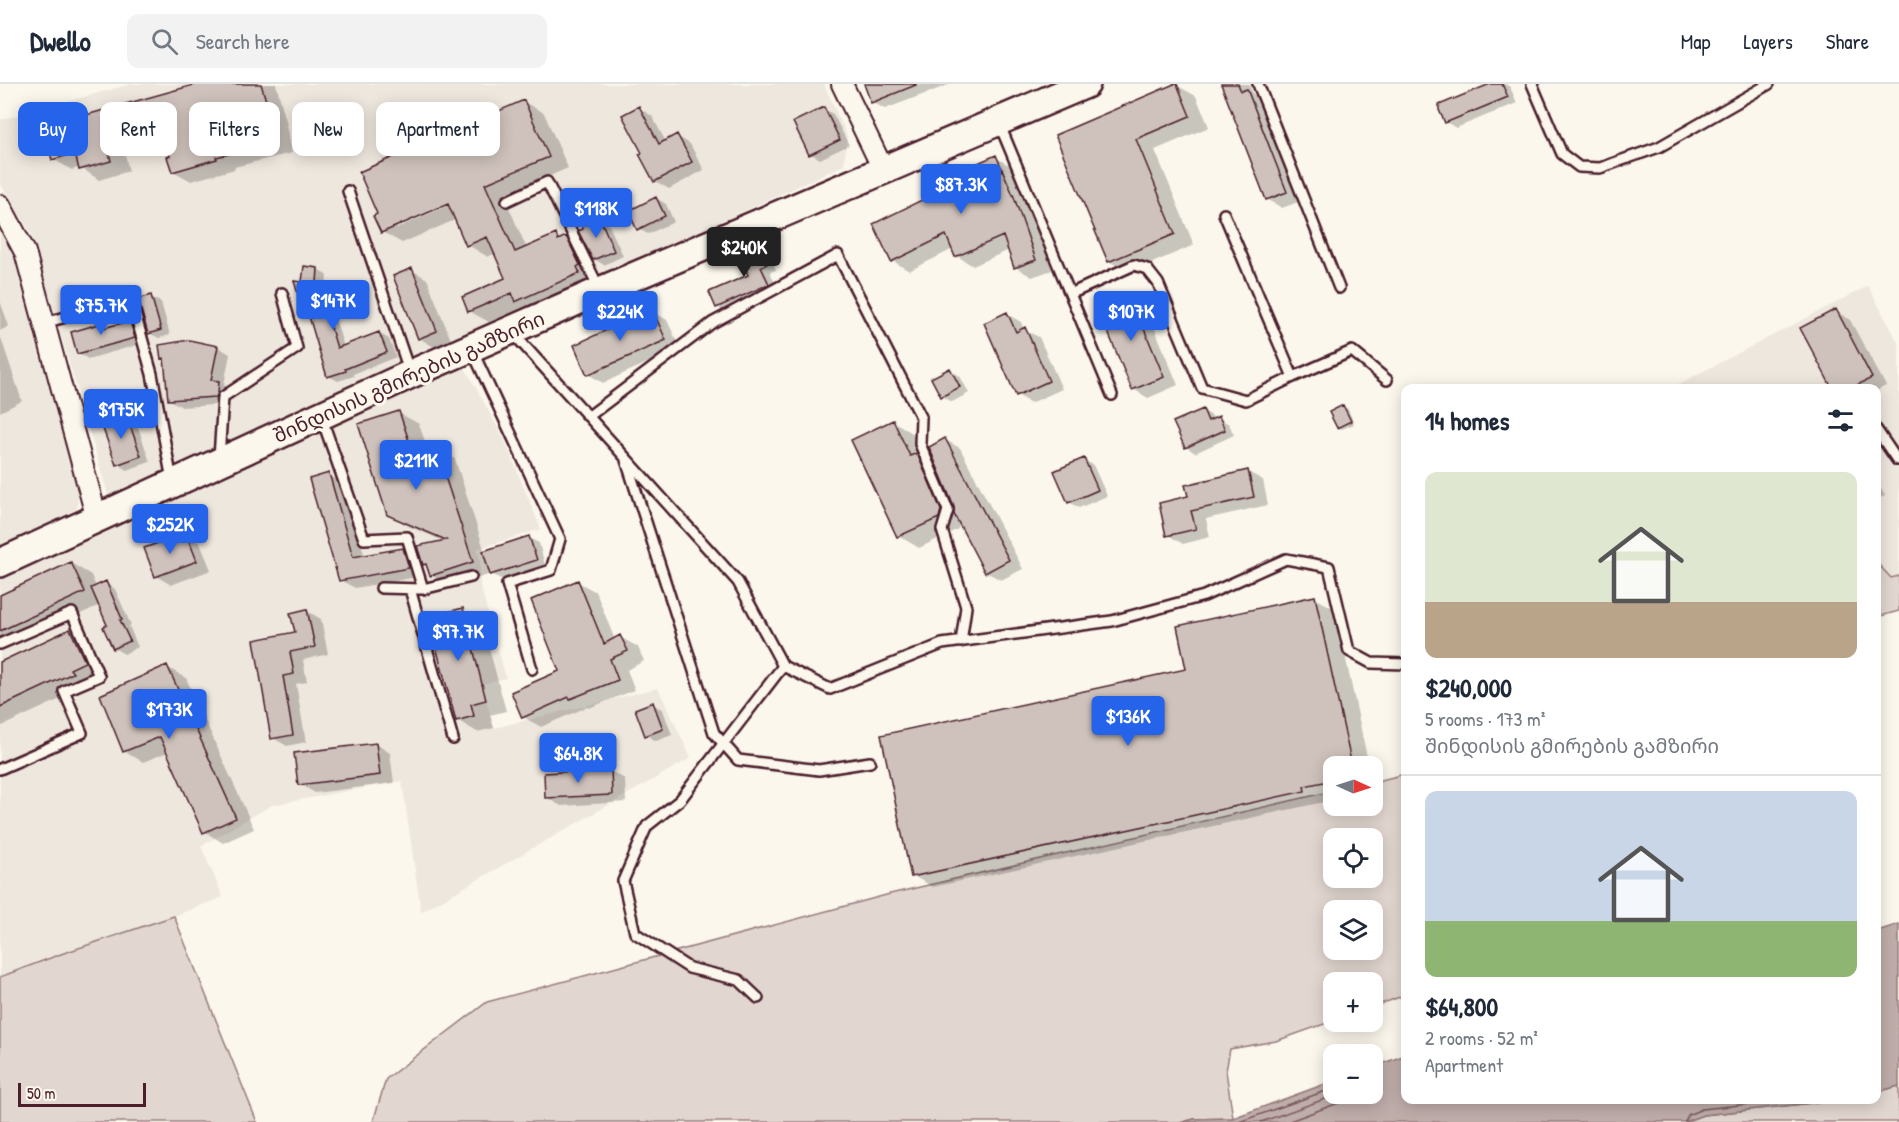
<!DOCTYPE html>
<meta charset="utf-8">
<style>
body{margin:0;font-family:"Patrick Hand","Noto Sans Georgian",sans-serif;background:#f2f2f3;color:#1f2937;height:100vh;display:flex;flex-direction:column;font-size:22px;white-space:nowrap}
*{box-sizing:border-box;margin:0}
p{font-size:20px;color:#747a83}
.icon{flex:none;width:33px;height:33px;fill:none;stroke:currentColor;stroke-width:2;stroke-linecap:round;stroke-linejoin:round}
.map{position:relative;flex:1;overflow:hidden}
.sheet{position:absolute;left:1401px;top:300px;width:480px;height:720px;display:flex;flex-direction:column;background:#fff;border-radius:12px;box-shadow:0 3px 15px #0003}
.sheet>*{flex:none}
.top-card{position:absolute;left:18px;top:18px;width:570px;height:54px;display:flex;gap:12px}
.needle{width:39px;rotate:93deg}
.tools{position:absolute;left:1323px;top:672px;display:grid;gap:12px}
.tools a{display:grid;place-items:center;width:60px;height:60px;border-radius:12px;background:#fff;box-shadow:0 3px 15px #0003;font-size:30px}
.scale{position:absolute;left:18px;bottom:15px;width:128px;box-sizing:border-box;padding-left:6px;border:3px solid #4a1f2b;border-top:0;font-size:16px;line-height:21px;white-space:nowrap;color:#4a1f2b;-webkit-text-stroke:4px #fbf7ec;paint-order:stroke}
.price{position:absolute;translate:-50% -51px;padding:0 14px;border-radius:6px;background:#2563eb;color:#fff;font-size:20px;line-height:39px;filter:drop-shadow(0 2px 3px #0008)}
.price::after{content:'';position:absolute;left:50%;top:36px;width:18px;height:14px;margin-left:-9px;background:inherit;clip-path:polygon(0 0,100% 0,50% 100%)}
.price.on{background:#222;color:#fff}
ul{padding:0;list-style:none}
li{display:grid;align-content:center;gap:12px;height:318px;padding:0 24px}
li+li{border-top:2px solid #e0e1e3}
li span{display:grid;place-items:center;height:186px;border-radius:12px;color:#555}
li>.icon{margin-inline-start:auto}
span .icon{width:108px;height:108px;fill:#fffc;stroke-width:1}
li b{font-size:26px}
h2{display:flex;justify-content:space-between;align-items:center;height:72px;padding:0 24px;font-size:26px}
.chip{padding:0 21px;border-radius:12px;background:#fff;box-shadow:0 3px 15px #0003;font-size:21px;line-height:54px}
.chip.on{background:#2563eb;color:#fff}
header{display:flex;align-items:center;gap:36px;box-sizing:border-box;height:84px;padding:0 30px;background:#fff;border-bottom:2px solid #e0e1e3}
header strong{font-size:28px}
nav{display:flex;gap:33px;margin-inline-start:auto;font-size:21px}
.search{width:420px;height:54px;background:#f2f2f3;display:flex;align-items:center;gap:15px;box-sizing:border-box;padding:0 21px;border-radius:12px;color:#747a83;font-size:22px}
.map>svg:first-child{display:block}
.built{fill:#eee7de}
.green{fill:#e2d7d0;stroke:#967b7e;stroke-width:1.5;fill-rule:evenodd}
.water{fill:#bfadaa;stroke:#907477;stroke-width:1.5}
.shadow{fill:#0003;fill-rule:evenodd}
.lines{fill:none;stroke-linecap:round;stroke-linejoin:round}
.shore{stroke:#79585e;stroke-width:1.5}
.building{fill:#cfc2bc;stroke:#4a1f2b;stroke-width:1.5}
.service-casing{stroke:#4a1f2b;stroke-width:14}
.minor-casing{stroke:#4a1f2b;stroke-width:24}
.secondary-casing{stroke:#4a1f2b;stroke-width:32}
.service{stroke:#fbf7ec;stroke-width:9}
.minor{stroke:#fbf7ec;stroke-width:20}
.secondary{stroke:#fbf7ec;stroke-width:27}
.labels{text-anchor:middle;stroke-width:6;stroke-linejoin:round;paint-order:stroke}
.street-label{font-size:20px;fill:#4a1f2b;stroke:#fbf7ec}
</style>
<header>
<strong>Dwello</strong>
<div class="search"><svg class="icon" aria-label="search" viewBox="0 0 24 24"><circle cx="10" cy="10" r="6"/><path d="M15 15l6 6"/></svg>Search here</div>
<nav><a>Map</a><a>Layers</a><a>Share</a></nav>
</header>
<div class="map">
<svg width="1899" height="1038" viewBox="0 0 1899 1038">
<rect width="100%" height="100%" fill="#fbf7ec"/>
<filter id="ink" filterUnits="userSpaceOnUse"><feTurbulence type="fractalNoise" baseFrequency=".0167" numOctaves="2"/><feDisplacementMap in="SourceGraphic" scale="12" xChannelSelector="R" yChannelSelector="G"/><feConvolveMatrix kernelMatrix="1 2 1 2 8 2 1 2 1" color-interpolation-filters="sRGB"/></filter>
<g filter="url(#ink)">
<path class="built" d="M131,0H824L847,52L844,81L511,235L109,414L31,150L0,99V36Z
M0,141L17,168L79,398L77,425L0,462Z
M1868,202L1899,260V492L1891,494L1877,479L1876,304H1671Z
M464,282L504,355L541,445L477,465L480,475V501L506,594L482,600L494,644L658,604L691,674L421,828L402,697L272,721L201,762L223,813L174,832L61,870L0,893V494Z"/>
<path class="green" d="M1877,479L1891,494L1899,492V527L1877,533Z
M1405,690V911L1373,923L1372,898H1334L1333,937L1276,957L1230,965L1226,987L1233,1034L1194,1035L1183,1038H373L386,995L487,918L890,810L1333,707L1334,722H1372L1373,698ZM1334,754H1372V794H1334ZM1334,826H1372V866H1334Z
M174,832L257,1038H0V893L61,870Z
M1899,1002V1038H1684L1703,1031L1839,1016H1876L1877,1008Z"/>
<path class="water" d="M1899,840V1002L1877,1008V847Z
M1405,971L1406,1016H1839L1703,1031L1684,1038H1183L1194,1035L1233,1034L1333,997L1334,1010H1372L1373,983Z"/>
<path class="shadow" d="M202,0H276L287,40L286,41L292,69L234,83L235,85L191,97L173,87L172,73L168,58L125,70L129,87L99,96L80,83L72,86L53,75Z
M865,0H951L885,25L872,18Z
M1222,0H1249L1253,10L1261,15L1301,117L1282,124L1267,115Z
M1494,0H1505L1510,3L1517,19L1456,44L1446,38Z
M1176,1L1196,12L1209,43L1155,66L1194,161L1129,189L1109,177L1057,51Z
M524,18L544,29L568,84L504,112L527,165L556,152L562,156L566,154L591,168L600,136L609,141L623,172L604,181L589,172L599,193L537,228L526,222L489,238L469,227L507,195L495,169L488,173L468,161L457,135L402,159L382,148ZM455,115L456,118L397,144V140Z
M639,24L652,32L666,58L677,52L690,60L704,86L669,105L655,97L641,71L645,69Z
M824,25L833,30L849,61L820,75L811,70Z
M995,73L1012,83L1031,124L1052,186L1032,193L1015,183L1009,166L973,182L957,172L953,165L909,187L893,177L930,114L967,81L971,83Z
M656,114L666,120L674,138L648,150L638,145Z
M759,162L768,167L776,186L770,188L778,206L727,229L717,223L750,191Z
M318,185L327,191L326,205L344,263L379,249L389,255L396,273L353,290L354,292L338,297L328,292L311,232L306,229L303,199Z
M412,186L427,195L451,256L434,263L419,254Z
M1130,212L1145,221L1178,301L1148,314L1133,305Z
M151,213L161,218L170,251L159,254L149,249Z
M0,217L9,242L0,247Z
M652,227L667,236L680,264L603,299L588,290Z
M1836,227L1850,236L1886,302L1876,307V304H1834L1802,245Z
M1007,230L1021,238L1024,246L1039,253L1062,305L1031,319L1017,311Z
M130,238L140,244L144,259L88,275L78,269L101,241L108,245Z
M0,251L22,317L0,328Z
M218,263L230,270L224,301L231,305L229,320L182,323L169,316L165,276L163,274Z
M950,286L960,292L969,309L952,318L942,312Z
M1343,323L1348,325L1354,340L1342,345L1338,343Z
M1202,326L1212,332L1214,336L1219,334L1229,340L1234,351L1195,369L1186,363Z
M399,329L419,340L428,366L435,364L455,375L485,468L529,454L539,459L545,481L501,495L491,490L451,503L431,491L429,483L424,480L446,458L408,442L388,430Z
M126,331L136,337L150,378L127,386L118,380Z
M893,337L912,349L925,376L939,384L945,356L960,364L1023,485L1001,496L986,488L960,439L958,445L919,464L899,452L853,356Z
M1084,376L1093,381L1107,412L1079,424L1069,418Z
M1248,388L1263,396L1268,421L1206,435L1210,453L1183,460L1168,451L1190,413Z
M328,391L343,399L365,473L403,466L418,474L423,492L355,504L340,496Z
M1876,396L1885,412L1876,416Z
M186,450L200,459L211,486L171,501L156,492Z
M71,479L91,491L96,503L106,499L115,505L131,541L129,542L138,563L124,570L114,564L109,542L100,521L0,567V513Z
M578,498L596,508L615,556L620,553L638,563L644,577L627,586L635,606L589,624L587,623L541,643L523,633L561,588Z
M1315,514L1335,525L1369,682H1334V711L1323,713L1324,718L933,803L913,792L1188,586Z
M462,526L482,538L506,627L490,631L494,644L477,648L457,636Z
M307,527L321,535L328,570L303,576L307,598L296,600L306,658L287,662L273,654L255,557L296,550Z
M70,547L90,558L104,589L89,596L91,601L0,643V580Z
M167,583L186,594L254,745L223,759L205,748L168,668L143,678L124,667Z
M653,620L663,626L672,651L656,657L646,651Z
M376,660L390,669L394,699L315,709L300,700Z
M610,687L625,695L626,718L561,722L546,713Z"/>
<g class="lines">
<path class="shore" d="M1239,1038L1334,1004
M1261,1038L1339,1010
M1287,1038L1341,1018L1352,1010
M1685,1038L1688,1031L1702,1025L1788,1016"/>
</g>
<path class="building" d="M197,0H261L270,30L268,31L274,59L216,73L217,75L172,88L167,73L170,72L162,44L107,60L111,77L79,86L75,69L52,76L43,43Z
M864,0H916V1L871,19Z
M1174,0H1177L1190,32L1136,55L1175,150L1108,178L1055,51Z
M1221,0H1238L1241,7L1247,5L1287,108L1266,116Z
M1490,0H1502L1508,13L1445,39L1439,26V21Z
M524,16L549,73L485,100L515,168L556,150L558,156L566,152L580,181L577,183L580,189L515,218L512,209L468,228L462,213L505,194L487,153L466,162L448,120L381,149L373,132L377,130L359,88Z
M639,22L659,60L677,50L692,78L654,98L639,70L642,69L622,31Z
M824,23L840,56L809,71L793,38Z
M996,71L1014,113L1036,176L1014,184L1003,152L955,173L946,151L891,178L873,140L928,113L923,100L967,80L969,83Z
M656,113L665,132L637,146L628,127Z
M600,134L614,167L593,176L578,147L583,145L582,142Z
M759,160L767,180L761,183L769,200L716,224L709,208L748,191L739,168Z
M304,182L318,184L317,199L337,264L379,248L387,268L345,285L346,287L327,293L308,229L304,230L294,197L302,198Z
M412,184L437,247L418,255L393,192Z
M151,211L161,246L148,250L138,215Z
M1130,211L1164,293L1132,306L1098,224Z
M652,225L666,256L587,291L574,261Z
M1836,225L1872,294L1851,304H1832L1800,244Z
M1007,228L1016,248L1025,243L1049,297L1016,312L984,239Z
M130,237L135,254L77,270L71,248L102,239L103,244Z
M189,256L218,262L211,296L219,297L218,309L216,313L168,316L164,274L161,275L159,261Z
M950,284L960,303L941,313L931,294Z
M1343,321L1351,337L1337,344L1329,328Z
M1203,325L1208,337L1219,332L1225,346L1185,364L1173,338Z
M399,327L413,369L435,362L473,478L430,492L426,480L423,481L417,462L446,456L387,431L358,340Z
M126,330L141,372L116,381L101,339Z
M893,336L910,372L917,369L941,426L939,434L897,453L851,356Z
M945,354L1009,476L985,489L954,430V423L929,363Z
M1084,374L1098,406L1068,419L1054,387Z
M1248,386L1254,413L1191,427L1196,445L1166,452L1159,419L1188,412L1185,401Z
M329,389L353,473L403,464L409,484L339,497L309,395Z
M186,449L197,477L155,493L144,464Z
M529,452L537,476L490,491L483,467Z
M71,478L85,508L0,547V511Z
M578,496L604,560L620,551L628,567L610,575L618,596L570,615L569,613L522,634L511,608L559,587L531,516Z
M106,497L122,535L120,536L130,557L113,565L103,543L107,541L91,504Z
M1315,512L1352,682H1334V696L1304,702L1305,707L911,793L881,651L1186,585L1177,542Z
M463,524L486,616L471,620L474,632L456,637L428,533Z
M307,525L315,563L290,568L294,590L283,592L293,651L271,655L254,556L295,548L290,529Z
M70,545L85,578L70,585L73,589L0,623V578Z
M167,581L236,734L203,749L160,653L123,668L100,611Z
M653,618L663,645L645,652L635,625Z
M376,659L380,691L298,701L294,669Z
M611,685L612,711L545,714L544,689Z"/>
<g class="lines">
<g class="service-casing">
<path id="service" d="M1258,0L1339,204
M1532,0L1562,70L1579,83L1600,84L1659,63L1769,0
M999,39L1112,311
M348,107L410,289
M507,117L547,98L599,204
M1070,210L1134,181L1147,185L1158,199L1202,304L1246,316L1293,293L1224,130
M44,239L131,215L152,290L172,396
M512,248L738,498L783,582L830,605L942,560L1112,537L1204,512L1286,475L1329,483L1349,567L1371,579L1406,580
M472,266L560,455L551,486L507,500L532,585
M1293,293L1352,267L1387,296
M589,332L712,239L838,171L921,333L920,360L948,426L942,446L966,523L961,558
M322,335L364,455L407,453L423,505
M1876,345L1897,376H1899
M219,374L223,313L297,264L282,209
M626,376L714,649L738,676L819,686L870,678
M381,504L423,505L471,493
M410,505L453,655
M0,560L72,529L99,592L64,607L82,649L0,685
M758,914L739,896L689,884L635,849L623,797L647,742L680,716L783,582"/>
</g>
<g class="minor-casing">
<path id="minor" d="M842,0L883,85
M0,121L25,168L97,435"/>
</g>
<g class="secondary-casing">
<path id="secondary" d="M0,479L411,290L600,207L1086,0"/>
</g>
<use href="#service" class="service"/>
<use href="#minor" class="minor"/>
<use href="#secondary" class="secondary"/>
</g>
</g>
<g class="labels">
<g class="street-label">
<text transform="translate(409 293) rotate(-24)" y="7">შინდისის გმირების გამზირი</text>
</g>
</g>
</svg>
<div class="tools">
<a><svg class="needle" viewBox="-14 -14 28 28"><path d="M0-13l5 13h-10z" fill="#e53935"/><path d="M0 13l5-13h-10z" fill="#747a83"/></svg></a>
<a><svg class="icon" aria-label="locate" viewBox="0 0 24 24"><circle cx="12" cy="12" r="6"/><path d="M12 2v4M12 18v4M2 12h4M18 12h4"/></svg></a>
<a><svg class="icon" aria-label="layers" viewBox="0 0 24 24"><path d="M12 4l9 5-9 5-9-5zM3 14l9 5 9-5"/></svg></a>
<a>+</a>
<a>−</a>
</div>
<div class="scale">50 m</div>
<b class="price" style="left:961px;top:131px">$87.3K</b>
<b class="price" style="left:596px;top:155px">$118K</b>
<b class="price on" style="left:744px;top:194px">$240K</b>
<b class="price" style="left:333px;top:247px">$147K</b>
<b class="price" style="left:101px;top:252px">$75.7K</b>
<b class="price" style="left:620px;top:258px">$224K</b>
<b class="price" style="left:1131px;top:258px">$107K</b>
<b class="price" style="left:121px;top:356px">$175K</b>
<b class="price" style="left:416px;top:407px">$211K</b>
<b class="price" style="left:170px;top:471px">$252K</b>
<b class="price" style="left:458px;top:578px">$97.7K</b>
<b class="price" style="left:169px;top:656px">$173K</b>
<b class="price" style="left:1128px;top:663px">$136K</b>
<b class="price" style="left:578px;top:700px">$64.8K</b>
<div class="top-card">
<a class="chip on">Buy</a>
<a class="chip">Rent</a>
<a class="chip">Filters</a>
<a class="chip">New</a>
<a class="chip">Apartment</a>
</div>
<section class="sheet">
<h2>14 homes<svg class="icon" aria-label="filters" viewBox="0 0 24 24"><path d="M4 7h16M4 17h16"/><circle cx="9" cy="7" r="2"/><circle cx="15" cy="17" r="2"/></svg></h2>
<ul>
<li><span style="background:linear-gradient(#dfe7d0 70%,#b9a48a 0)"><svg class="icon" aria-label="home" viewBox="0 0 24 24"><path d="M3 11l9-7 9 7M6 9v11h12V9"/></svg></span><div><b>$240,000</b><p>5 rooms · 173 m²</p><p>შინდისის გმირების გამზირი</p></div></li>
<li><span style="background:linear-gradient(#c9d6e8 70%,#8fb573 0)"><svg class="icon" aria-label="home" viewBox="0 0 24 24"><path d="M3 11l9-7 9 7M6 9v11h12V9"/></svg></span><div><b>$64,800</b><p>2 rooms · 52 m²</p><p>Apartment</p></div></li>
</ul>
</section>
</div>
